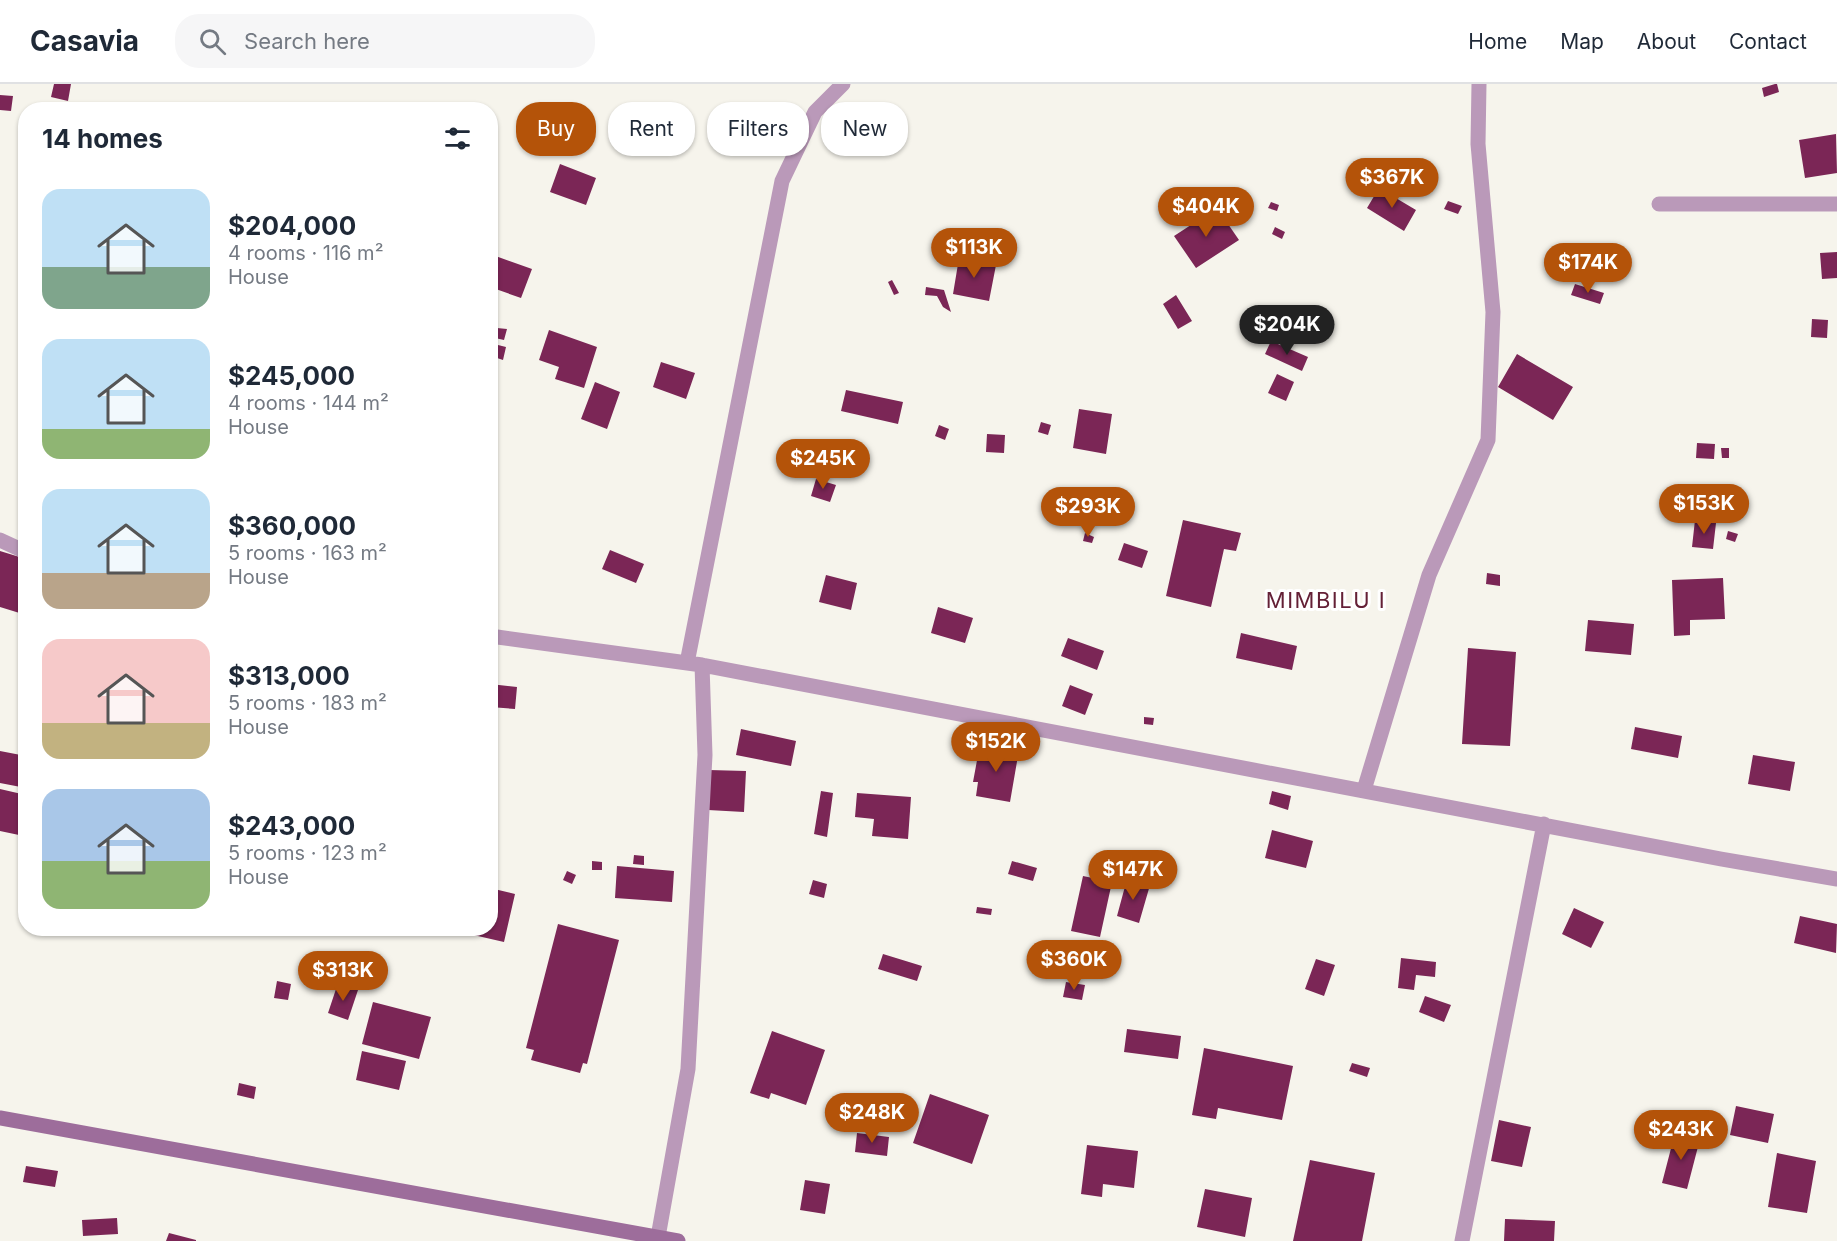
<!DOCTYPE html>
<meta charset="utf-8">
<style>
body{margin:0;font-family:Inter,sans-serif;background:#f6f6f7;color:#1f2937;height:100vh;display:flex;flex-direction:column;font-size:22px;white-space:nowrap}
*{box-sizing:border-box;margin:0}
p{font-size:20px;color:#747a83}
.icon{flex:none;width:33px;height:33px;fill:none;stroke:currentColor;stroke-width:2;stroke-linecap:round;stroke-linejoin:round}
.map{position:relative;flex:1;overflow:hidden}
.side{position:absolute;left:18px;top:18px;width:480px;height:834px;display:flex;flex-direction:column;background:#fff;border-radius:24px;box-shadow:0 2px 4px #0004}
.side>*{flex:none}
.top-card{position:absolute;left:516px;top:18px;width:570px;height:54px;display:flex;gap:12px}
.price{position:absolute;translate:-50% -51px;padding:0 14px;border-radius:21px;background:#b45309;color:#fff;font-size:20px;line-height:39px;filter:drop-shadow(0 2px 3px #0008)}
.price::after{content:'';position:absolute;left:50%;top:36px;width:18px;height:14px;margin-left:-9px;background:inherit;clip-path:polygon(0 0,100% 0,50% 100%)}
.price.selected{background:#222;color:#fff}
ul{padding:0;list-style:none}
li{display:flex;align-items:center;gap:18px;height:150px;padding:0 24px}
li span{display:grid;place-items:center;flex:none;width:168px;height:120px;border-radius:18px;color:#555}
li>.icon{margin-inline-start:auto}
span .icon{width:72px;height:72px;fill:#fffc;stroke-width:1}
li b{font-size:26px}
h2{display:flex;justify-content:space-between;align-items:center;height:72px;padding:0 24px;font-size:26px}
.chip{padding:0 21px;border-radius:24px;background:#fff;box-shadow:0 2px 4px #0004;font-size:21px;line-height:54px}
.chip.selected{background:#b45309;color:#fff}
header{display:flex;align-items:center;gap:36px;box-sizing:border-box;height:84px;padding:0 30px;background:#fff;border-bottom:2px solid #e0e1e3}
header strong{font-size:28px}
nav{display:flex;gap:33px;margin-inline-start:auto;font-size:21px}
.search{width:420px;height:54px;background:#f6f6f7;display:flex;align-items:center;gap:15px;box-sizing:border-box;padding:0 21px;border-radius:24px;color:#747a83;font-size:22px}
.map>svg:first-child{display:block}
.building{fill:#7b2656}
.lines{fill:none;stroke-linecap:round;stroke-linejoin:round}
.street{stroke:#ba99b9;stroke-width:15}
.secondary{stroke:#9d6d9b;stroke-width:15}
.labels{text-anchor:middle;stroke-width:6;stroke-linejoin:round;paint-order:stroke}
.quarter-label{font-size:22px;letter-spacing:1.5px;fill:#642036;stroke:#fff}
</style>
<header>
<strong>Casavia</strong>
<div class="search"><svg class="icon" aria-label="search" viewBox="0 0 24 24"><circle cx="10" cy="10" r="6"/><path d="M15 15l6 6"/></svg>Search here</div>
<nav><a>Home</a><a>Map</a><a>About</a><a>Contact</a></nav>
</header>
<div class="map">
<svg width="1837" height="1157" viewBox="0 0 1837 1157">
<rect width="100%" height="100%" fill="#f6f4ec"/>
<path class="building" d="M54,0H71L68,17L51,13Z
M1775,0H1777L1779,8L1764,13L1762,4Z
M0,11L13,12L11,27L0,26Z
M1836,50L1837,89L1805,94L1799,56Z
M560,80L596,94L586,121L550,108Z
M1379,104L1416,126L1404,147L1367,124Z
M1448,117L1462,122L1458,130L1444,125Z
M1271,118L1279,121L1277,127L1268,124Z
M1217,124L1239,156L1196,184L1174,152Z
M1275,143L1285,148L1282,155L1272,150Z
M1837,168V194L1822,195L1820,169Z
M490,170L532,185L521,214L490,203Z
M959,174L996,181L989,217L953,210Z
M892,196L899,209L894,211L888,198Z
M1575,200L1604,209L1600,220L1571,211Z
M926,203L944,206L951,228L943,223L937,212L925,211Z
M1176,211L1192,237L1178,245L1163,220Z
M1812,235L1828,236L1827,254L1811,253Z
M497,244L507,245L504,256L495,254Z
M549,246L597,263L584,304L555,295L559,283L539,276Z
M1271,257L1308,273L1302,287L1265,270Z
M494,260L506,263L503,276L491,272Z
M1517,270L1573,303L1553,336L1498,303Z
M661,278L695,289L686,315L653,303Z
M1277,290L1294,298L1286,317L1268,309Z
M595,298L620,308L607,345L581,335Z
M846,306L903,318L898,340L841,327Z
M1079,325L1112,330L1106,370L1073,364Z
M1041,338L1051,341L1048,351L1038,348Z
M939,341L949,345L945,356L935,352Z
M987,350L1005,351L1004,369L986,368Z
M1697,359L1715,360L1714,375L1696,374Z
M1721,364H1729V374H1722Z
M816,395L836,401L830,418L811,412Z
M1183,436L1241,449L1236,467L1224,465L1211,523L1166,512Z
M1695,436L1716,439L1713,465L1692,463Z
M1728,447L1738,450L1735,458L1726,455Z
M1085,449L1094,453L1092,459L1083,457Z
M1124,459L1148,467L1142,484L1118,476Z
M610,466L644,480L636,499L602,485Z
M0,467L26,475V531L0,523Z
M1487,489L1500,491V502L1486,500Z
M826,491L857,499L851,526L819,518Z
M1723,494L1725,535L1690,536V551L1674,552L1672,496Z
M938,523L973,534L965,559L931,549Z
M1588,536L1634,540L1631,571L1585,567Z
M1241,549L1297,562L1292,586L1236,574Z
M1068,554L1104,567L1097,586L1061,572Z
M1468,564L1516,568L1510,662L1462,660Z
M490,600L517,603L515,625L490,623Z
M1070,601L1093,610L1085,631L1062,622Z
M1144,633L1154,634L1153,641L1144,640Z
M1635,643L1682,652L1678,674L1631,665Z
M741,645L796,657L791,682L736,671Z
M986,659L1019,666L1010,718L976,712L978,698H973L978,671L983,672Z
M0,667L26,672V704L0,699Z
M1753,671L1795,678L1790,707L1748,700Z
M709,686L746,687L744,728L708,726Z
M0,705L26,711V725L19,751L0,747Z
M821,707L833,709L827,753L814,750Z
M1272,707L1291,712L1288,726L1269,720Z
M857,709L911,713L908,755L872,752L874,735L855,733Z
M1272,746L1313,757L1306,784L1265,774Z
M634,771L644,772V781L633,780Z
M592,777L602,778V786H592Z
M1012,777L1037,784L1033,797L1008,790Z
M617,782L674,787L672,818L615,814Z
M567,787L576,791L572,800L563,796Z
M1083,792L1112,798L1100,853L1071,847Z
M1127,795L1150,801L1139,839L1117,832Z
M813,796L827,800L824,814L809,810Z
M490,804L515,810L504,858L456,847L457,844H490Z
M977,823L992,825L991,831L976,829Z
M1574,824L1604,838L1591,864L1562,850Z
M1800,832L1837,840L1836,869L1794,859Z
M558,840L619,856L587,980L583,979L580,989L531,976L534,966L526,964Z
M883,870L922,882L917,897L878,885Z
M1401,874L1436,878L1435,893L1416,891L1414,906L1398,904Z
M1316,875L1335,881L1324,912L1305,905Z
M277,897L291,900L288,916L274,914Z
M1066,898L1085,901L1082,916L1063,913Z
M338,899L358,906L348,936L328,929Z
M1425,912L1451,921L1444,938L1419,928Z
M373,918L431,933L419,975L362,960Z
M1127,945L1181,952L1178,975L1124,968Z
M772,947L825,966L806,1021L771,1009L769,1015L750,1009Z
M1204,964L1293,982L1282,1036L1218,1024L1216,1035L1192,1031Z
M362,967L406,977L399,1006L356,996Z
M1352,979L1370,984L1367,993L1349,987Z
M239,999L256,1003L254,1015L237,1011Z
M930,1010L989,1031L972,1080L913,1059Z
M1736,1022L1774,1030L1768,1059L1730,1051Z
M1499,1036L1531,1043L1522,1083L1491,1077Z
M857,1049L889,1053L887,1072L855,1068Z
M1675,1049L1700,1055L1687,1105L1662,1099Z
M1087,1061L1138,1067L1134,1104L1103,1100L1102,1113L1081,1110Z
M1777,1069L1816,1077L1807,1129L1768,1123Z
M1310,1076L1375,1089L1362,1157H1293Z
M26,1082L58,1087L55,1103L23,1098Z
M805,1096L830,1100L825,1130L800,1126Z
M1205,1105L1252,1114L1245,1153L1197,1143Z
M117,1134L118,1150L83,1152L82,1136Z
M1505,1135L1555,1137L1554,1157H1504Z
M169,1149L196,1156V1157H166Z"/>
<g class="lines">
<path class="street" d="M1659,120H1837
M0,456L26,468
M490,552L702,581L1721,775L1837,795
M687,579L782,97L815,28L843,0
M1364,706L1429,491L1488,356L1493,228L1478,60L1479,0
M658,1153L688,985L705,671L702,581
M1462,1157L1544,740"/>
<path class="secondary" d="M0,1034L678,1157"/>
</g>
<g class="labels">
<g class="quarter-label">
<text x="1326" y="524">MIMBILU I</text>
</g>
</g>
</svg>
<b class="price" style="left:1392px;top:125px">$367K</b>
<b class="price" style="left:1206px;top:154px">$404K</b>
<b class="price" style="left:974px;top:195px">$113K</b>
<b class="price" style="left:1588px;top:210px">$174K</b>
<b class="price selected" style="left:1287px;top:272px">$204K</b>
<b class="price" style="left:823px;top:406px">$245K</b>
<b class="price" style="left:1704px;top:451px">$153K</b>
<b class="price" style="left:1088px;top:454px">$293K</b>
<b class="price" style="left:996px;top:689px">$152K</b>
<b class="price" style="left:1133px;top:817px">$147K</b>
<b class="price" style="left:1074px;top:907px">$360K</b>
<b class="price" style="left:343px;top:918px">$313K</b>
<b class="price" style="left:872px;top:1060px">$248K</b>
<b class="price" style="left:1681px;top:1077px">$243K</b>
<div class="top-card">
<a class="chip selected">Buy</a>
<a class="chip">Rent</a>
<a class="chip">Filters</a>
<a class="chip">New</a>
</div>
<section class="side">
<h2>14 homes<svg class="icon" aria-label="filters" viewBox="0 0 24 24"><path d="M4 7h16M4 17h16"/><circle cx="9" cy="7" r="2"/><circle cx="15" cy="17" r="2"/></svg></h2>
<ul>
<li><span style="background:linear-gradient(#bfe0f5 65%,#7fa58c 0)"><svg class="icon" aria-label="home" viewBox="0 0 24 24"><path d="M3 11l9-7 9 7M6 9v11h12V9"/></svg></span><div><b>$204,000</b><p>4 rooms · 116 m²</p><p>House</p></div></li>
<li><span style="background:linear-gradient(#bfe0f5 75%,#8fb573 0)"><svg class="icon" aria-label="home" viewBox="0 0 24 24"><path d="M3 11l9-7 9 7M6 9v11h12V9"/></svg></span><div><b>$245,000</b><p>4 rooms · 144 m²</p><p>House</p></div></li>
<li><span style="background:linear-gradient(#bfe0f5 70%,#b9a48a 0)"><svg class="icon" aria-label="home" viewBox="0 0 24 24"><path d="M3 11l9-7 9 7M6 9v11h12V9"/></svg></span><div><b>$360,000</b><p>5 rooms · 163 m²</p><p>House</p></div></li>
<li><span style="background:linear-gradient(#f6c9c9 70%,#c2b280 0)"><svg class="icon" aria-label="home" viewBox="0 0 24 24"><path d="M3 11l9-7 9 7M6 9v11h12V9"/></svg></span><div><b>$313,000</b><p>5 rooms · 183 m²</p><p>House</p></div></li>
<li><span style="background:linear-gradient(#a9c7e8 60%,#8fb573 0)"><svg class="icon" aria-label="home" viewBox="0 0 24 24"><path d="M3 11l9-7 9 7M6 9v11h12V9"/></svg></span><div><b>$243,000</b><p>5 rooms · 123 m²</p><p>House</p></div></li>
</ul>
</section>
</div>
